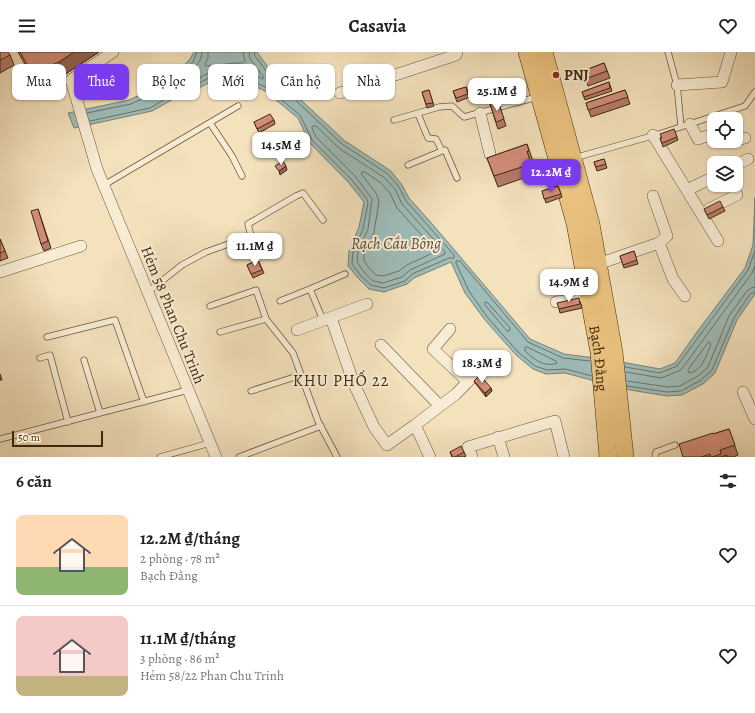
<!DOCTYPE html>
<html lang="vi">
<meta charset="utf-8">
<style>
body{margin:0;font-family:Alegreya,serif;background:#f2f2f2;color:#222;height:100vh;display:flex;flex-direction:column;font-size:15px;white-space:nowrap}
*{box-sizing:border-box;margin:0}
p{font-size:13px;color:#767676}
.icon{flex:none;width:22px;height:22px;fill:none;stroke:currentColor;stroke-width:2;stroke-linecap:round;stroke-linejoin:round}
.map{position:relative;height:405px;overflow:hidden}
.sheet{display:flex;flex-direction:column;background:#fff;flex:1}
.sheet>*{flex:none}
.guide{position:absolute;left:12px;top:12px;width:400px;height:36px;display:flex;gap:8px}
.tools{position:absolute;left:707px;top:60px;display:grid;gap:8px}
.tools a{display:grid;place-items:center;width:36px;height:36px;border-radius:8px;background:#fff;box-shadow:0 1px 3px #0004;font-size:20px}
.scale{position:absolute;left:12px;bottom:10px;width:91px;box-sizing:border-box;padding-left:4px;border:2px solid #3d2a0e;border-top:0;font-size:11px;line-height:14px;white-space:nowrap;color:#3d2a0e;-webkit-text-stroke:3px #f8ecd4;paint-order:stroke}
.price{position:absolute;translate:-50% -34px;padding:0 9px;border-radius:8px;background:#fff;color:#222;font-size:13px;line-height:26px;filter:drop-shadow(0 1px 2px #0008)}
.price::after{content:'';position:absolute;left:50%;top:24px;width:12px;height:9px;margin-left:-6px;background:inherit;clip-path:polygon(0 0,100% 0,50% 100%)}
.price.on{background:#7c3aed;color:#fff}
ul{padding:0;list-style:none}
li{display:flex;align-items:center;gap:12px;height:100px;padding:0 16px}
li+li{border-top:1px solid #e0e0e0}
li span{display:grid;place-items:center;flex:none;width:112px;height:80px;border-radius:8px;color:#555}
li>.icon{margin-inline-start:auto}
span .icon{width:48px;height:48px;fill:#fffc;stroke-width:1}
li b{font-size:17px}
h2{display:flex;justify-content:space-between;align-items:center;height:48px;padding:0 16px;font-size:17px}
.chip{padding:0 14px;border-radius:8px;background:#fff;box-shadow:0 1px 3px #0004;font-size:14px;line-height:36px}
.chip.on{background:#7c3aed;color:#fff}
header{display:flex;justify-content:space-between;align-items:center;height:52px;padding:0 16px;background:#fff;font-size:18px;font-weight:700}
.map>svg:first-child{display:block}
.water{fill:#9ebcb9;stroke:#778275}
.lines{fill:none;stroke-linecap:round;stroke-linejoin:round}
.shore{stroke:#6e7364;stroke-width:1}
.lane-casing{stroke:#6b583a;stroke-width:7}
.street-casing{stroke:#6b583a;stroke-width:12}
.primary-casing{stroke:#3d2a0e;stroke-width:18}
.lane{stroke:#f8ecd4;stroke-width:5.5}
.street{stroke:#f8ecd4;stroke-width:11}
.primary{stroke:#eac17e;stroke-width:17}
.wall{fill:#b67a6a;stroke:#3d2a0e}
.shaded-wall{fill:#946356;stroke:#3d2a0e}
.building{fill:#d48e7b;stroke:#3d2a0e}
.poi-dot{fill:#8f2418;stroke:#f8ecd4;stroke-width:1.5}
.labels{text-anchor:middle;stroke-width:4;stroke-linejoin:round;paint-order:stroke}
.poi-label{font-size:15px;font-weight:bold;fill:#3d2a0e;stroke:#f8ecd4;text-anchor:start}
.street-label{font-size:15px;fill:#3d2a0e;stroke:#f8ecd4}
.water-label{font-size:16px;font-style:italic;fill:#554e39;stroke:#f8ecd4}
.neighbourhood-label{font-size:16px;letter-spacing:1px;fill:#3d2a0e;stroke:#f8ecd4}
</style>
<header><svg class="icon" aria-label="menu" viewBox="0 0 24 24"><path d="M4 6h16M4 12h16M4 18h16"/></svg>Casavia<svg class="icon" aria-label="heart" viewBox="0 0 24 24"><path d="M12 20l-8-8c-3-5 5-10 8-4 3-6 11-1 8 4z"/></svg></header>
<div class="map">
<svg width="755" height="405" viewBox="0 0 755 405">
<rect width="100%" height="100%" fill="#f4e2bd"/>
<filter id="stains"><feTurbulence type="fractalNoise" baseFrequency=".005" numOctaves="4"/><feColorMatrix values="0 0 0 0 .2 0 0 0 0 .09 0 0 0 0 .02 0 0 0 .5 -.17"/></filter>
<radialGradient id="worn" r=".72"><stop offset=".6" stop-color="#630" stop-opacity="0"/><stop offset="1" stop-color="#630" stop-opacity=".3"/></radialGradient>
<path class="water" d="M194,0H257L273,22L345,89L391,119L402,133L409,146L434,174L530,287L564,302L610,308L660,317L675,311L697,280L745,216L753,193L755,145V242L737,268L715,321L703,332L682,343L667,344L624,337L565,321L546,322L533,317L516,303L485,268L465,241L451,210L414,226L407,232L384,240L369,237L358,226L348,214L349,199L359,175L364,150L348,130L309,90L298,66L265,39L238,26L214,28L195,38L179,44L152,59L74,76L68,61L129,48L168,30L190,7Z"/>
<g class="lines">
<path class="shore" d="M202,0C202,12 189,21 181,30V33L192,30L212,19L237,17H242L263,27V24L250,7L249,0
M208,0V6L205,12L206,14L236,11H243L245,9L243,0
M87,61L131,52L170,34L193,10L197,0
M90,69L150,56L177,40L194,34L212,24L239,22L267,36L300,63L312,88L351,127L367,147L368,151L363,177L353,199L352,212L361,224L371,233L384,236L405,229L412,222L449,206H454V203L406,149L399,135L388,122L342,92L270,24L255,4L254,0
M313,74H316L340,97L385,126L395,137L402,152L445,200V202L410,218L402,225L383,231L373,229L364,220L357,210L358,200L368,177L372,147L355,124L316,85L312,76Z
M362,120H365L381,131L390,141L397,156L435,198V200L407,213L399,219L383,224L376,223L369,216L364,209V202L374,180L379,149L376,141L362,123Z
M486,250L488,251L510,276L509,279H507L485,253Z
M709,290L711,293C706,304 702,319 689,321L688,318Z
M527,295L556,309L557,311C544,316 534,307 525,299V296Z
M590,309L563,306L528,290L460,209H456V211L469,239L488,266L518,300L535,314L547,318L566,317L592,324
M625,315L660,321L677,314L748,218L755,199
M626,320L661,326L681,318L752,221L755,214
M627,329L668,335L680,334L698,324L708,315L729,264L747,239L751,236L755,235
M627,334L667,340L681,339L701,328L712,318L734,266L750,242L755,240"/>
<g class="lane-casing">
<path id="lane" d="M668,0L677,33L681,74
M418,62L428,86L436,87L442,99L445,98L457,126
M394,68L439,55L452,54L464,65L537,45
M210,71L232,104L242,124
M574,106L659,82L745,54L755,40
M408,113L442,99
M104,133L238,54
M148,240L182,213L206,200L251,184L248,172L296,144L303,141L323,168
M280,249L310,237
M210,254L256,238L266,267L293,301L318,369L337,405
M323,268L310,237L345,222
M220,280L266,267
M47,285L115,268L144,350
M40,306L50,303L68,370
M84,308L100,361
M251,339L301,323
M0,387L188,338
M160,405L210,391
M239,405L321,374
M655,405L656,400L675,393"/>
</g>
<g class="street-casing">
<path id="street" d="M113,0L71,28L97,117L216,405
M677,33L722,30L731,0
M340,41L456,3L457,0
M480,61L490,102
M690,72L698,87L714,82
M653,83L718,189
M736,88L745,86
M736,113L748,107
M687,138L714,125
M653,144L667,184L659,191
M709,157L737,143
M598,212L659,191L673,227L685,244
M0,220L81,194
M556,250L580,247
M331,266L354,332L374,375L387,393L415,373L430,405
M450,277L433,297L468,330
M297,278L367,252
M381,293L440,354
M743,340L755,367
M415,373L456,342L484,313
M498,385L504,405
M472,405L468,395L555,369L564,405"/>
</g>
<g class="primary-casing">
<g id="primary">
<path id="s1" d="M527,0L575,171L599,300L608,405"/>
<path d="M544,0L591,172L614,300L625,405"/>
</g>
</g>
<use href="#lane" class="lane"/>
<use href="#street" class="street"/>
<use href="#primary" class="primary"/>
</g>
<path class="wall" d="M0,0L10,3L14,13L0,21Z
M18,0H99L64,23L37,34Z
M604,11L610,26L588,34L583,19Z
M609,30L612,39L585,48L582,40Z
M466,35L470,45L457,50L453,39Z
M429,38L434,54L427,56L422,40Z
M625,38L630,52L591,65L586,51Z
M498,49L506,74L498,77L490,52Z
M274,68L275,72L259,81L254,70Z
M674,77L678,88L663,95L660,86H662Z
M527,92L533,109L530,110L535,122L498,135L487,106Z
M604,107L607,116L597,119L594,110Z
M558,134L562,145L546,151L542,139Z
M723,155L725,159L709,167L704,157Z
M38,157L51,196L44,199L41,192Z
M0,187L8,206L0,209Z
M634,199L638,212L624,216L620,204Z
M258,208L264,221L253,226L247,213Z
M580,249L582,256L560,261L559,257Z
M0,322L2,328H0Z
M474,329L491,336L492,339L486,345L476,332Z
M729,377L738,403L734,405H683L713,382Z
M450,400H464L466,404L464,405H452Z"/>
<path class="shaded-wall" d="M74,0H99L64,23L59,10Z
M286,114L287,118L280,123L279,119Z
M491,336L492,339L486,345L485,341Z"/>
<path class="building" d="M0,0H8L10,3L0,8Z
M20,0H74L59,10L32,21Z
M604,11L607,19L585,27L583,19Z
M609,30L610,36L584,45L582,40Z
M466,35L468,42L456,46L453,39Z
M429,38L433,51L426,52L422,40Z
M625,38L628,45L588,58L586,51Z
M498,49L504,67L496,70L490,52Z
M270,62L274,68L257,77L254,70Z
M674,77L677,85L662,91L660,86H662L660,82Z
M527,92L529,99H527L531,112L494,124L487,106Z
M604,107L606,112L596,115L594,110Z
M283,109L286,114L279,119L275,114Z
M558,134L561,142L544,147L542,139Z
M720,149L723,155L707,163L704,157Z
M38,157L48,189L41,192L31,159Z
M0,187L5,199L0,201Z
M634,199L637,208L623,213L620,204Z
M258,208L262,218L251,222L247,213Z
M579,246L580,252L559,257L557,251Z
M480,323L491,336L485,341L474,329Z
M729,377L735,393L720,398L721,402L712,405H711L710,402L701,405H683L679,392L713,381V382Z
M461,394L464,400L455,405H453L450,400Z
M727,403L728,405H721Z"/>
<circle class="poi-dot" cx="556" cy="23" r="4"/>
<g class="labels">
<g class="poi-label">
<text x="564" y="28">PNJ</text>
</g>
<g class="street-label">
<text transform="translate(173 263) rotate(68)" y="5">Hẻm 58 Phan Chu Trinh</text>
<text dy="5" stroke="none"><textPath href="#s1" startOffset="315">Bạch Đằng</textPath></text>
</g>
<g class="water-label">
<text x="396" y="197">Rạch Cầu Bông</text>
</g>
<g class="neighbourhood-label">
<text x="341" y="334">KHU PHỐ 22</text>
</g>
</g>
<rect width="100%" height="100%" filter="url(#stains)"/>
<rect width="100%" height="100%" fill="url(#worn)"/>
</svg>
<div class="tools">
<a><svg class="icon" aria-label="locate" viewBox="0 0 24 24"><circle cx="12" cy="12" r="6"/><path d="M12 2v4M12 18v4M2 12h4M18 12h4"/></svg></a>
<a><svg class="icon" aria-label="layers" viewBox="0 0 24 24"><path d="M12 4l9 5-9 5-9-5zM3 14l9 5 9-5"/></svg></a>
</div>
<div class="scale">50 m</div>
<b class="price" style="left:497px;top:60px">25.1M ₫</b>
<b class="price" style="left:281px;top:114px">14.5M ₫</b>
<b class="price on" style="left:551px;top:141px">12.2M ₫</b>
<b class="price" style="left:255px;top:215px">11.1M ₫</b>
<b class="price" style="left:569px;top:251px">14.9M ₫</b>
<b class="price" style="left:482px;top:332px">18.3M ₫</b>
<div class="guide">
<a class="chip">Mua</a>
<a class="chip on">Thuê</a>
<a class="chip">Bộ lọc</a>
<a class="chip">Mới</a>
<a class="chip">Căn hộ</a>
<a class="chip">Nhà</a>
</div>
</div>
<section class="sheet">
<h2>6 căn<svg class="icon" aria-label="filters" viewBox="0 0 24 24"><path d="M4 7h16M4 17h16"/><circle cx="9" cy="7" r="2"/><circle cx="15" cy="17" r="2"/></svg></h2>
<ul>
<li><span style="background:linear-gradient(#ffd9b3 65%,#8fb573 0)"><svg class="icon" aria-label="home" viewBox="0 0 24 24"><path d="M3 11l9-7 9 7M6 9v11h12V9"/></svg></span><div><b>12.2M ₫/tháng</b><p>2 phòng · 78 m²</p><p>Bạch Đằng</p></div><svg class="icon" aria-label="heart" viewBox="0 0 24 24"><path d="M12 20l-8-8c-3-5 5-10 8-4 3-6 11-1 8 4z"/></svg></li>
<li><span style="background:linear-gradient(#f6c9c9 75%,#c2b280 0)"><svg class="icon" aria-label="home" viewBox="0 0 24 24"><path d="M3 11l9-7 9 7M6 9v11h12V9"/></svg></span><div><b>11.1M ₫/tháng</b><p>3 phòng · 86 m²</p><p>Hẻm 58/22 Phan Chu Trinh</p></div><svg class="icon" aria-label="heart" viewBox="0 0 24 24"><path d="M12 20l-8-8c-3-5 5-10 8-4 3-6 11-1 8 4z"/></svg></li>
</ul>
</section>
